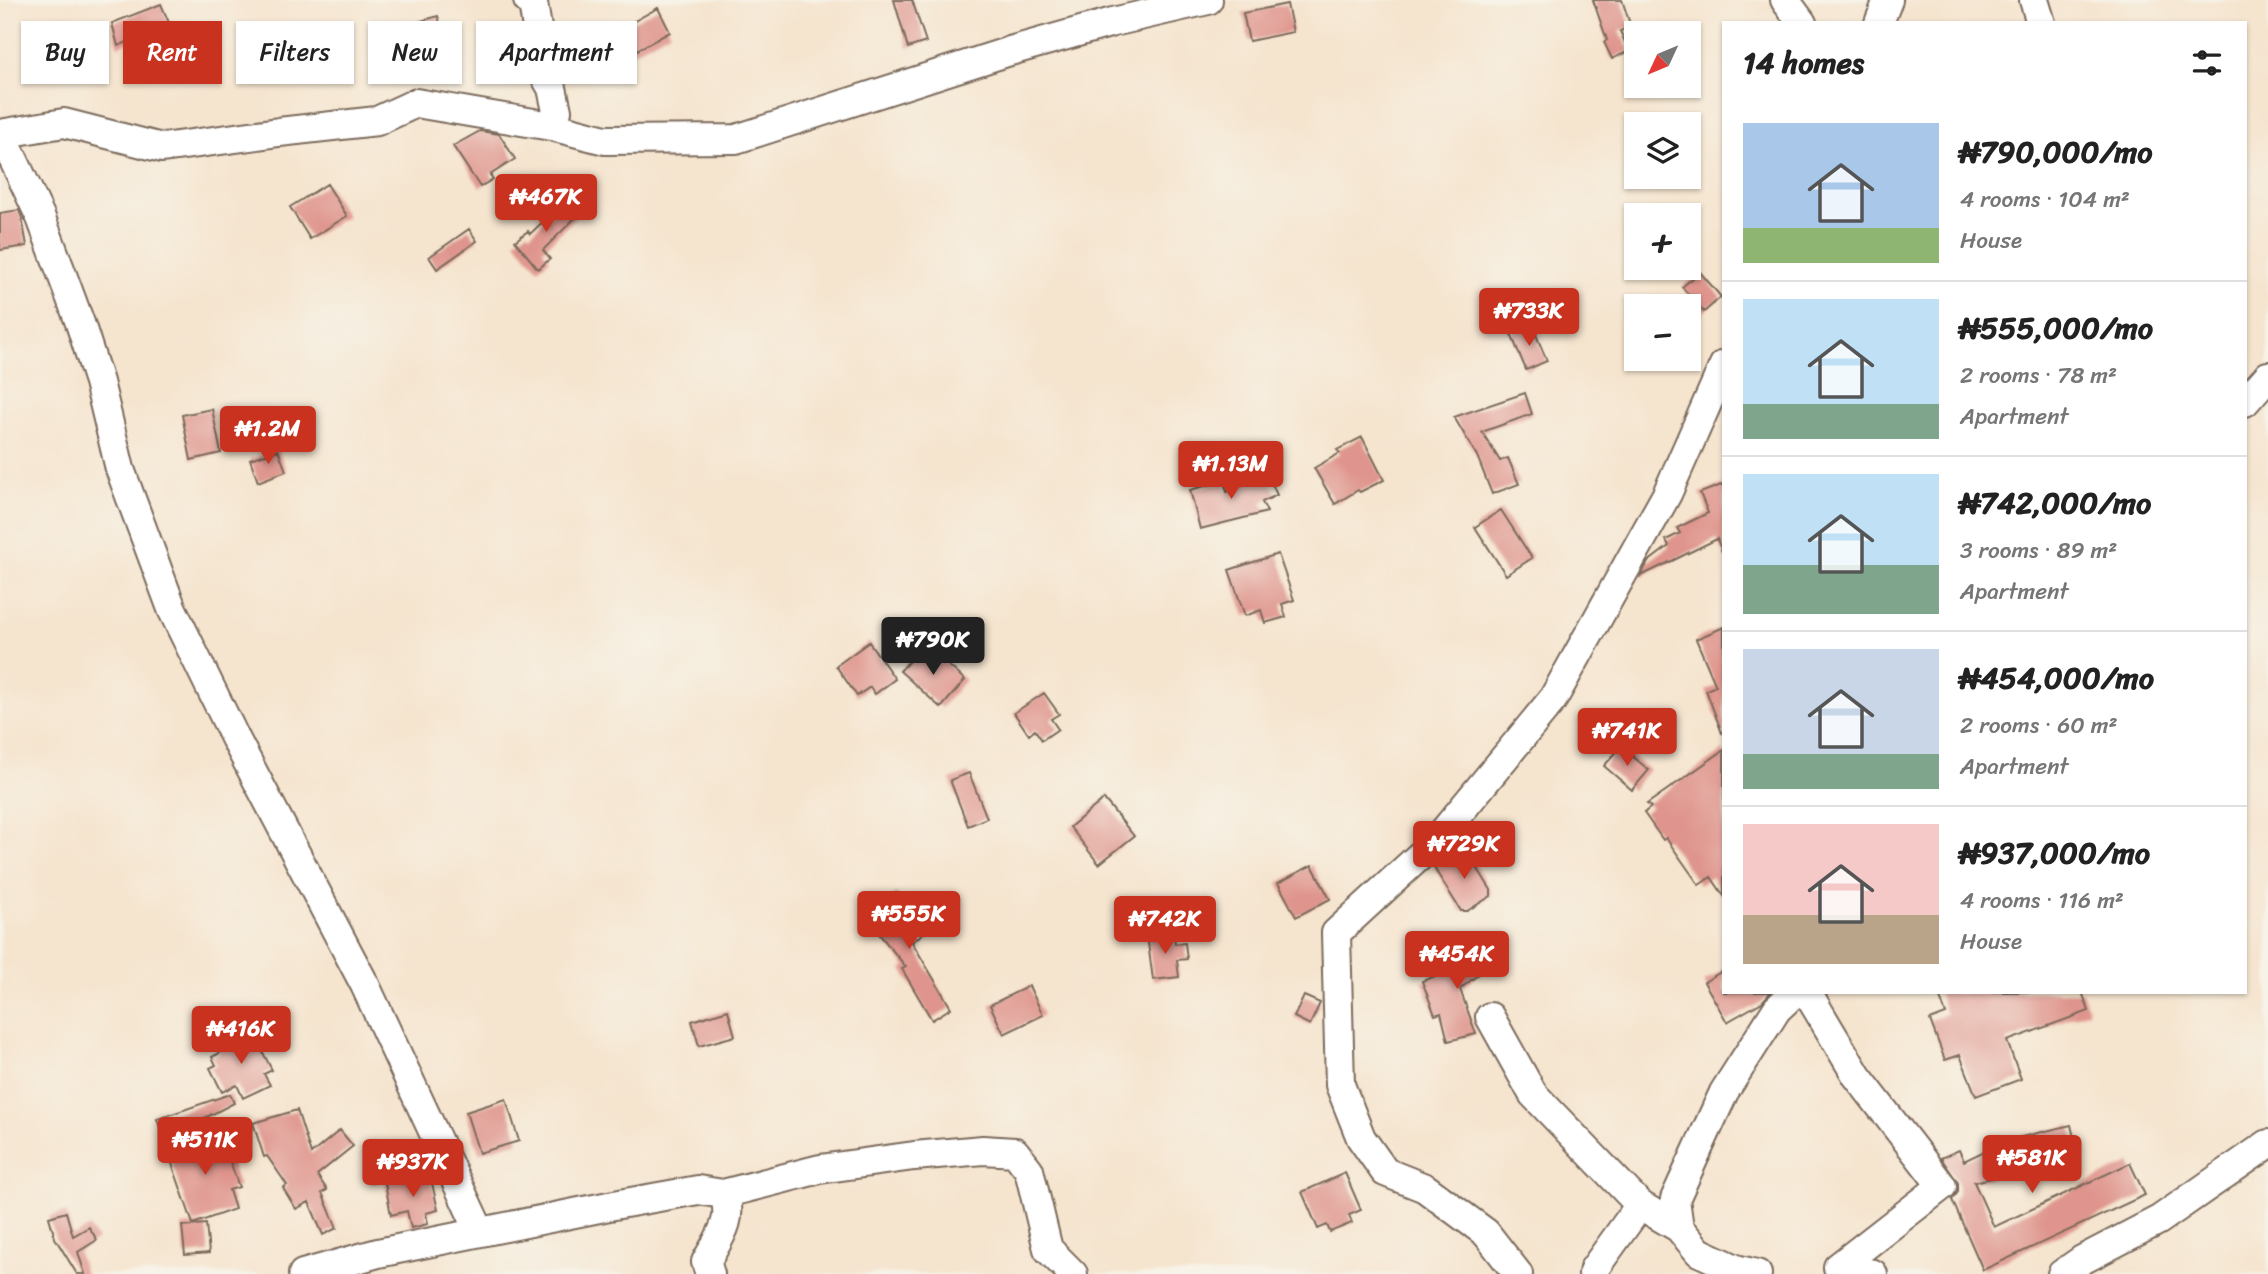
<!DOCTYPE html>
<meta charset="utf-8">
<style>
body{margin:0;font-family:Sriracha,sans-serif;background:#f6f6f6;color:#222;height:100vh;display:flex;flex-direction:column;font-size:26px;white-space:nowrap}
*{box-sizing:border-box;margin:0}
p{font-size:23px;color:#767676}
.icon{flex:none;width:38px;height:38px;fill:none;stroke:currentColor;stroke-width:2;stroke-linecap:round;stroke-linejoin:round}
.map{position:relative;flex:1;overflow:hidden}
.panel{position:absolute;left:1722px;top:21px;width:525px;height:973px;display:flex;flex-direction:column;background:#fff;border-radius:0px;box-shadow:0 2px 5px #0004}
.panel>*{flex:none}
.top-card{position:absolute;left:21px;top:21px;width:665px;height:63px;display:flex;gap:14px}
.needle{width:46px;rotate:226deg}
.tools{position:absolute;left:1624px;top:21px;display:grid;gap:14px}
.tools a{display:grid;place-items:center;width:77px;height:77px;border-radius:0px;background:#fff;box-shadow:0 2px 5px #0004;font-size:35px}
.price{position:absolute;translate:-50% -60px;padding:0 16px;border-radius:7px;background:#c8321e;color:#fff;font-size:23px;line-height:46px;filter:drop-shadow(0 2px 4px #0008)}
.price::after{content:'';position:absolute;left:50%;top:42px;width:21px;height:16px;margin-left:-10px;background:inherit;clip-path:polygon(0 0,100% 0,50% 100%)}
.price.active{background:#222;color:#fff}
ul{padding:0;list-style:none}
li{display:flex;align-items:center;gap:21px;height:175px;padding:0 21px}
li+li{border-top:2px solid #e0e0e0}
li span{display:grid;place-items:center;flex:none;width:196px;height:140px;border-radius:0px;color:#555}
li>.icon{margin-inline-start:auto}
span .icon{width:84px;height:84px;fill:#fffc;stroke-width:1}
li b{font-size:30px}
h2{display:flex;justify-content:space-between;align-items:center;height:84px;padding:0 21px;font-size:30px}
.tag{padding:0 24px;border-radius:0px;background:#fff;box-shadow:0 2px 5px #0004;font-size:24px;line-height:63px}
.tag.active{background:#c8321e;color:#fff}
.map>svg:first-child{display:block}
.building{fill:#df958d}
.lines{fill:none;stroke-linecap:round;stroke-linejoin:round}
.minor-casing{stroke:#7c6b5c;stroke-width:32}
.minor{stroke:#fff;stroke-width:28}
</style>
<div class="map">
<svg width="2268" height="1274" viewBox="0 0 2268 1274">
<rect width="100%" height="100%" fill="#f7f3e8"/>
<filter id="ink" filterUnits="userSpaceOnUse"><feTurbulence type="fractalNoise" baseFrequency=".0143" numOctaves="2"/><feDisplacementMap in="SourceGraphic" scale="14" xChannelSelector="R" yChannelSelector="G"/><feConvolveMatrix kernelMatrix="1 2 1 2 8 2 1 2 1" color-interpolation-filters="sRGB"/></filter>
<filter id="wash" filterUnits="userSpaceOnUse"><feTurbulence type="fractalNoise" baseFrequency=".00686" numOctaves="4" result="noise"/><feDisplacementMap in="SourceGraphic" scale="28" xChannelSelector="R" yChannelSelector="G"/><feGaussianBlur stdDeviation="1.57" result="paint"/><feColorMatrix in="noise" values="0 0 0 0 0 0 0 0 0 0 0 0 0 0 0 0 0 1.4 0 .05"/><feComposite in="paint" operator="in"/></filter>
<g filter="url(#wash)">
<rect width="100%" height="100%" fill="#f5e4ce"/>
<g id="blocks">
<path class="building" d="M894,0H912L926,42L908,48Z
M1593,0H1622L1631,27L1620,31L1629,51L1612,59L1604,42L1607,40Z
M161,4L170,25L118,46L112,23Z
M1287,4L1293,32L1249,41L1243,13Z
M658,8L670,32L630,54L613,33Z
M438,16L442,31L449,29L456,52L386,76L377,57L416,41L411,24Z
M93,54L95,72L66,74L65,56Z
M480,131L499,134L515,159L490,175L493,179L480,187L453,146Z
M327,184L347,216L310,239L290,207Z
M566,200L579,214L543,250L550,259L538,269L515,241L528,231L530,234Z
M19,210L22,218L27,246L0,250V213Z
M469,229L477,241L437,269L429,257Z
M1700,272L1721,297L1704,312L1682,287Z
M1532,325L1547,361L1526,370L1511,334Z
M1525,393L1532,414L1482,432L1500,461L1508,458L1519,484L1492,494L1477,456L1454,417Z
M212,409L221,453L191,460L182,415Z
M1362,437L1384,480L1360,492L1358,490L1335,504L1314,468L1340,453L1337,450Z
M278,450L286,471L258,482L250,459Z
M1267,473L1277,495L1262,502L1267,512L1200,529L1190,490L1224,481L1227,492Z
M1724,484V552H1722L1717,539L1641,576L1648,562L1669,546L1666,540L1680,533L1677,528L1708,513L1700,493Z
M1501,510L1532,558L1506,575L1475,527Z
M1278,554L1294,600L1282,604L1286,617L1265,623L1261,610L1245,616L1229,570Z
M1724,627V732L1722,733L1706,690L1716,686L1696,639Z
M869,642L895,679L875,694L870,687L857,696L836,666Z
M920,649L933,660L937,655L965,680L941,708L900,671Z
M1044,693L1059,714L1051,719L1058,729L1042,740L1035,730L1029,735L1014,713Z
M1621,747L1649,770L1632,790L1604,766Z
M1724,750V896L1711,877L1699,885L1666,838L1663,840L1644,813L1651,807L1647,804Z
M969,773L987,818L968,826L950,780Z
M1104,799L1134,836L1099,864L1070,827Z
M1465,848L1491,890V896L1467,911H1461L1434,868Z
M1312,865L1330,899L1296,917L1278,883Z
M896,893L926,931L912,942L951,1008L932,1020L902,969L906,967L866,918Z
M1174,932L1175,944L1185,943L1187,959L1177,960L1179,977L1153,980L1147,936Z
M1469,939L1484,958L1502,952L1504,954L1460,989L1476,1034L1448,1041L1441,1013L1435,1015L1422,981L1466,965L1454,950Z
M1724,970V992H1771L1762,1002L1727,1022L1704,982Z
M1029,986L1043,1015L1004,1034L990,1005Z
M1938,992H2082L2089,1011L2007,1041L2021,1079L1976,1096L1960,1055L1945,1060L1930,1020L1946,1014Z
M1304,996L1320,1003L1310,1025L1294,1017Z
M728,1010L735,1036L699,1046L692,1021Z
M239,1035L243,1041L254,1035L272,1070L264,1074L270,1085L243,1098L237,1085L222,1092L210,1068L216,1065L212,1057L220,1053L217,1046Z
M230,1094L234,1103L164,1139L157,1119Z
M506,1099L519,1141L479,1153L466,1112Z
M297,1110L311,1154L340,1130L353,1146L317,1175L327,1190L322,1193L337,1228L323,1235L309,1202L296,1209L283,1188L287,1185L267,1156L264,1157L253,1123Z
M2071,1125L2079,1158L1974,1182L1994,1227L2130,1163L2145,1195L1983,1270L1952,1200L1958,1192V1183L1941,1158L1959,1150L1964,1161L1993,1147L1992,1144Z
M220,1133L239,1187L229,1190L235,1209L193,1224L167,1149Z
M382,1156L387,1181L370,1183L365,1158Z
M1345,1173L1361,1210L1349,1215L1352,1223L1330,1232L1327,1225L1318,1229L1302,1192Z
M430,1174L438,1210L426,1213L428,1224L411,1228L407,1211L391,1215L385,1183Z
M66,1212L73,1236L89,1227L97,1240L78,1252L85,1274H77L55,1238L49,1217Z
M206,1224L209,1253L185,1255L182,1226Z"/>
</g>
</g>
<g filter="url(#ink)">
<use href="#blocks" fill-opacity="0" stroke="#7c6b5c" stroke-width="2"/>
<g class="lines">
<g class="minor-casing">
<path id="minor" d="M528,0L533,3L537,28L532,54L552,88L557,111L551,126
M1785,0L1802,23
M2034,0L2041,23
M1879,23L1888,0
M0,134L64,123L162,148L279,132L377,121L416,103L551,126L605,140L736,139L1010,51L1113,22L1208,0
M2,135L41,218L80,323L99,382L120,469L172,609L235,738L365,985L480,1232
M2245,402L2268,376
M1807,992L1857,1076L1942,1186L1838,1267L1873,1274
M1490,1017L1533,1094L1640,1205L1679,1228
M303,1274L378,1253L614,1205L698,1190L723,1194L820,1169L914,1156L983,1150L1015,1152L1029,1170L1048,1249L1073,1274
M710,1274L706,1262C717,1241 736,1218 723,1194
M1518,1274L1486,1233L1425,1188L1385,1172L1361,1138L1340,1085L1336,933L1436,841L1553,699L1667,494L1724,365
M1593,1274L1594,1269L1640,1205
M1757,1274L1736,1269L1699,1252L1679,1228L1675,1199L1724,1092L1777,1009L1795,992
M2062,1274L2082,1260L2159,1220L2268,1144"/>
</g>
<use href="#minor" class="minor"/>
</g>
</g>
</svg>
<div class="tools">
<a><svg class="needle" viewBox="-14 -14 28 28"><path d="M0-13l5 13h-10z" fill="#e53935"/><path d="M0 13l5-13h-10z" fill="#767676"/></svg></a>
<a><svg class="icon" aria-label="layers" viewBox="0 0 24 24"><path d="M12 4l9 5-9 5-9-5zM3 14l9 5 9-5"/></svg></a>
<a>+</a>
<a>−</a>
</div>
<b class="price" style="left:546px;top:234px">₦467K</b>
<b class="price" style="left:1529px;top:348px">₦733K</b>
<b class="price" style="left:268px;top:466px">₦1.2M</b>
<b class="price" style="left:1231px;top:501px">₦1.13M</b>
<b class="price active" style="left:933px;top:677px">₦790K</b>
<b class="price" style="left:1627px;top:768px">₦741K</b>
<b class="price" style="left:1464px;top:881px">₦729K</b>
<b class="price" style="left:909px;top:951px">₦555K</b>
<b class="price" style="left:1165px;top:956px">₦742K</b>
<b class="price" style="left:1457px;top:991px">₦454K</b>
<b class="price" style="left:241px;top:1066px">₦416K</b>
<b class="price" style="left:205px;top:1177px">₦511K</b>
<b class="price" style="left:2032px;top:1195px">₦581K</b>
<b class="price" style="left:413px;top:1199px">₦937K</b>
<div class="top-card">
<a class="tag">Buy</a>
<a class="tag active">Rent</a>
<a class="tag">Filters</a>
<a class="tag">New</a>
<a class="tag">Apartment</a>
</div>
<section class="panel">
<h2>14 homes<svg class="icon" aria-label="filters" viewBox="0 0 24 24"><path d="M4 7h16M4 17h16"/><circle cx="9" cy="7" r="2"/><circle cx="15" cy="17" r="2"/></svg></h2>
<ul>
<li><span style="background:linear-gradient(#a9c7e8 75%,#8fb573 0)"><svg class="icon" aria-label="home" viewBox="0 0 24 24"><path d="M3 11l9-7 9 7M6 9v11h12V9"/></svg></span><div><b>₦790,000/mo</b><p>4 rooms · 104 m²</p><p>House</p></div></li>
<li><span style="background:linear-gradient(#bfe0f5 75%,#7fa58c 0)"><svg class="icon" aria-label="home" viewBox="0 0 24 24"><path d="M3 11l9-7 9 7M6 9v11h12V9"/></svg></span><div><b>₦555,000/mo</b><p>2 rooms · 78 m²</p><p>Apartment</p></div></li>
<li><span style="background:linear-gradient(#bfe0f5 65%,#7fa58c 0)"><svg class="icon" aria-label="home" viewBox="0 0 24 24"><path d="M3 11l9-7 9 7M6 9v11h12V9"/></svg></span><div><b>₦742,000/mo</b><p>3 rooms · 89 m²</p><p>Apartment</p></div></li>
<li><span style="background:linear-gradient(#c9d6e8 75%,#7fa58c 0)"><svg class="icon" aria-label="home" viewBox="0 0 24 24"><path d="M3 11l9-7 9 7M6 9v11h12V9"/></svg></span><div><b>₦454,000/mo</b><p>2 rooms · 60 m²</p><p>Apartment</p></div></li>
<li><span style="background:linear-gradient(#f6c9c9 65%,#b9a48a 0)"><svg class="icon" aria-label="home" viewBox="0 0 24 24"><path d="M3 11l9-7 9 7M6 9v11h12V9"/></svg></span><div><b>₦937,000/mo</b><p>4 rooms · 116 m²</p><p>House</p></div></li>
</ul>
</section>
</div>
